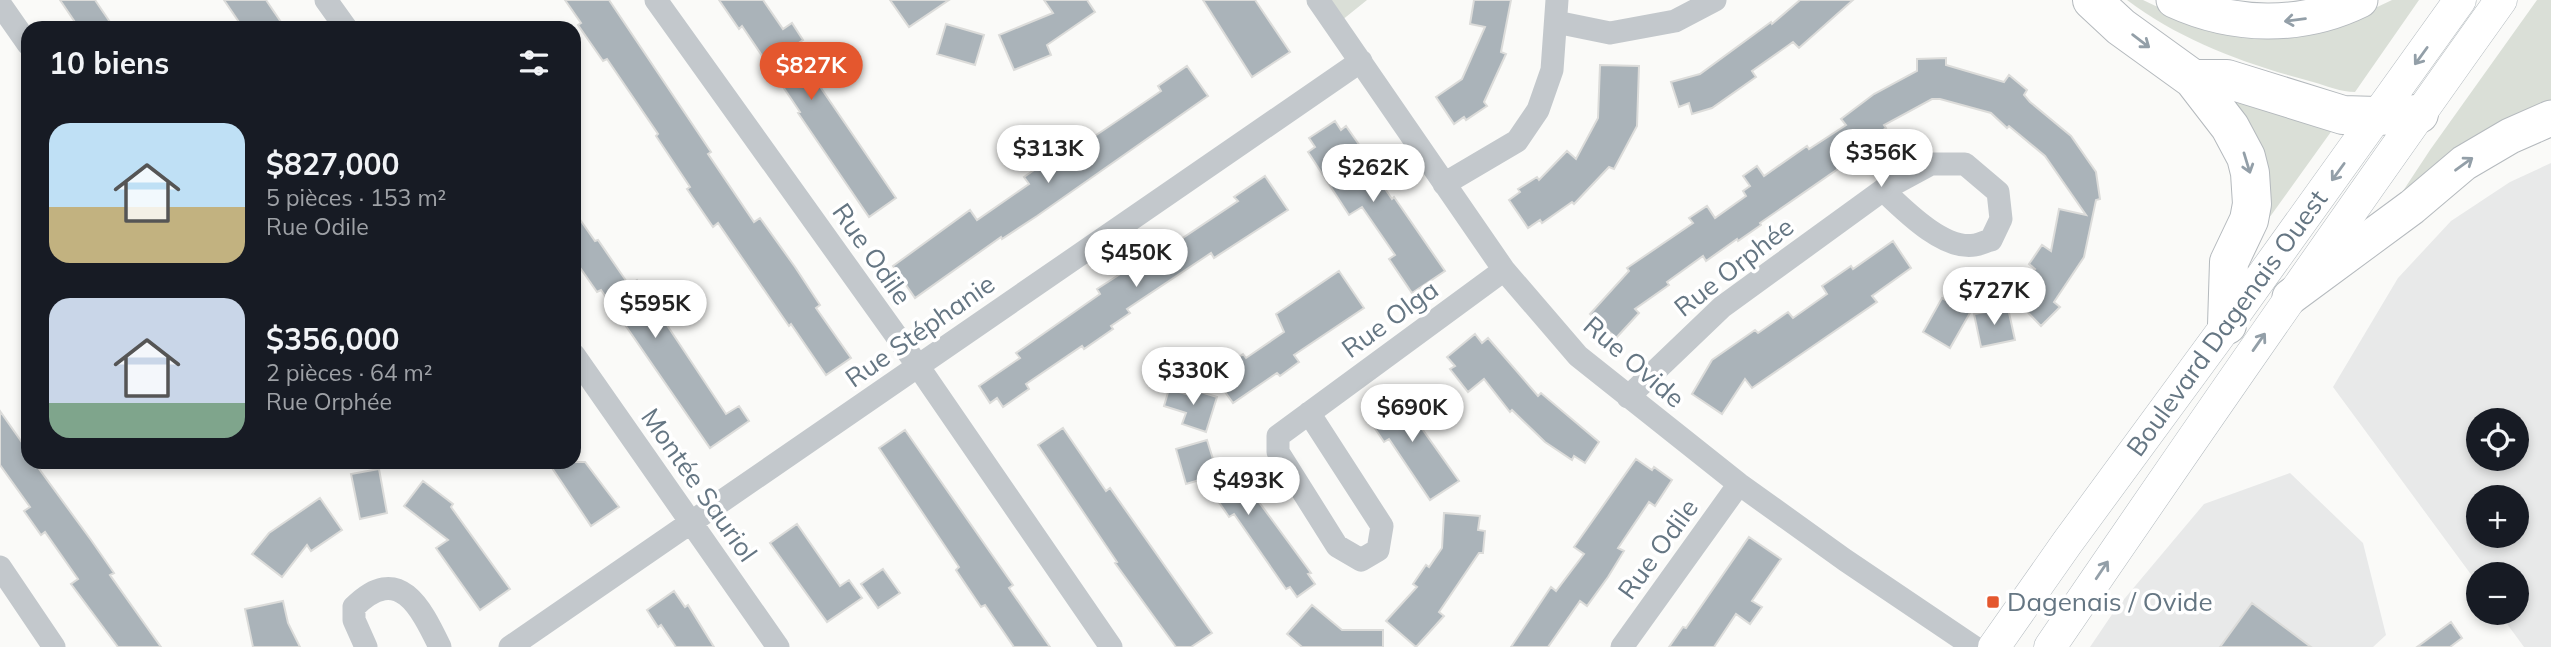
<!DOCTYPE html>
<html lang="fr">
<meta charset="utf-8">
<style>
body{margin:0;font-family:Mulish,sans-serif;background:#242831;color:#f1f3f6;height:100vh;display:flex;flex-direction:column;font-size:26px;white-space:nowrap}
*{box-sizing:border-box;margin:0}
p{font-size:23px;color:#9ea1a6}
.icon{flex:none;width:38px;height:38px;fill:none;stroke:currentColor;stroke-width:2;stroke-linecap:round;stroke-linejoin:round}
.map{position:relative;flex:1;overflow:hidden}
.details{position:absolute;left:21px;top:21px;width:560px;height:448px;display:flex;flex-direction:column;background:#171b24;border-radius:21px;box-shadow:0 4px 10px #0003}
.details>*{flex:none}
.buttons{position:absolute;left:2466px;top:408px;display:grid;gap:14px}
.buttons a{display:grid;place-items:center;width:63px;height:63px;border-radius:50%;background:#171b24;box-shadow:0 4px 10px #0003;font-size:35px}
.price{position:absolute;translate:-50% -60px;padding:0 16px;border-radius:24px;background:#fff;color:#222;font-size:23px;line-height:46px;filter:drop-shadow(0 2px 4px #0008)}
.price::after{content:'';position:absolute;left:50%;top:42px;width:21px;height:16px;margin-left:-10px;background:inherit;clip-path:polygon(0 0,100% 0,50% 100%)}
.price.current{background:#e4572e;color:#fff}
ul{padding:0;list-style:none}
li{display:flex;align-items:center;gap:21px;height:175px;padding:0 28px}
li span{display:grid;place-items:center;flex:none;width:196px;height:140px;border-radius:21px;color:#555}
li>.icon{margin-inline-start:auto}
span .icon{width:84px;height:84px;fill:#fffc;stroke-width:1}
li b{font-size:30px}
h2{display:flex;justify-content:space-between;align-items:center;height:84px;padding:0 28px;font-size:30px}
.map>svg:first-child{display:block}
.built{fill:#e8e9e9;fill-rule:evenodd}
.green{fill:#dadfd7}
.building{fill:#aab3b9;stroke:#dcdcda;stroke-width:2}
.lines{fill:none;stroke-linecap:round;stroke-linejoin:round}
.secondary-casing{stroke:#b3babf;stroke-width:33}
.primary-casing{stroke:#b5babe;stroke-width:37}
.motorway-casing{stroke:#b4b9bd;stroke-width:40}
.minor{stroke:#c3c8cc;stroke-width:23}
.secondary{stroke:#fff;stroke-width:32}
.primary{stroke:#fff;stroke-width:35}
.motorway{stroke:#fff;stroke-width:38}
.oneway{stroke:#939fa8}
.poi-dot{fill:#e4572e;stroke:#fff;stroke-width:2.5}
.labels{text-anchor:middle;stroke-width:7;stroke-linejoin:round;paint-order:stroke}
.street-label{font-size:26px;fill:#657683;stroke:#fff}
.poi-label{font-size:26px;fill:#657683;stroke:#fff;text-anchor:start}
</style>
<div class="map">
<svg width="2551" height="647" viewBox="0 0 2551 647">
<rect width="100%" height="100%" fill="#fafaf8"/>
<path class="built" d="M2551,163V647H2524L2499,613L2516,612V574H2478V584L2333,387L2398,278L2451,221L2510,182ZM2478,420H2516V458H2478ZM2478,497H2516V536H2478Z
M2290,473L2363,543L2386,635L2373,647H2090L2115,610L2204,504Z"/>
<path class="green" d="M1318,0H1367L1336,25Z
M2127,0H2143L2185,20L2352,19L2392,0H2419L2355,92C2341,92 2327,86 2313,82C2248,65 2181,41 2127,0Z
M2537,0H2551V108L2408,195L2403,191L2430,150Z
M2224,95L2333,129L2259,232Z"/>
<path class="building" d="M60,0H95L114,28H79Z
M224,0H266L285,28H243Z
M565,0H609L711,152L708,154L754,222L760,218L795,267L820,305L816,308L851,358L826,375L791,324L789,326L718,223L713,227L687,189L690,187L656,136L658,134L607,59L603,61L578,25L581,23Z
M719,0H763L783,29L792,23L803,40L793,47L896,198L869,217L798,113L800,112L742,26L739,29Z
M890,0H949L909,27Z
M1044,0H1087L1095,12L1047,45L1051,55L1014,70L999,35L1053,13Z
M1203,0H1255L1290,52L1252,77Z
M1474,0H1511L1501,52L1506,54L1484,102L1487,106L1466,120L1464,117L1454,124L1436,97L1462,79L1485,27L1470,24Z
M1800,0H1853L1799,48L1793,42L1752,71L1756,77L1712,108L1692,114L1689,103L1679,107L1671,82L1700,74L1771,22L1772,24Z
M946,24L984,35L975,65L937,54Z
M1946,58V65L2004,82L2009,75L2027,90L2024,95L2030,102L2071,136L2096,172L2100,199L2096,200L2084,257L2054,302L2060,307L2041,326L2010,294L2035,269L2029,264L2042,245L2051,251L2059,209L2086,215L2045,156L2009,126L2007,128L1991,113L1940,99H1932L1884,125L1886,128L1854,150L1858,155L1760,223L1761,225L1738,241L1737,239L1706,261L1703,256L1667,282L1669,285L1635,309L1639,313L1616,338L1590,314L1629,271L1627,268L1693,223L1689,218L1707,206L1715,218L1746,196L1743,191L1750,186L1743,176L1757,166L1764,176L1807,146L1809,149L1846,125L1841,119L1874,94L1917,71V59Z
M1600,65L1639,66L1637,126L1614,169L1609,167L1574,204L1572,202L1542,223L1540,220L1528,228L1509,200L1520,192L1518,189L1537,177L1539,180L1567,151L1576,159L1598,118Z
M1187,66L1208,96L1037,216L1002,239L1001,237L915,298L893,266L970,210L977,220L1029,184L1024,177L1059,153L1062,158L1120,119L1161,91L1158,86Z
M1335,121L1341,130L1346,126L1360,146L1357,148L1392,199L1394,197L1445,271L1412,293L1389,259L1395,255L1362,207L1349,215L1308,152L1315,147L1309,138Z
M1265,176L1288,210L1214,258L1211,253L1127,309L1130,313L1111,326L1113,329L1084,349L1082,346L1026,384L1029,389L1003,407L997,398L990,403L979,386L1020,358L1016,353L1100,294L1097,289L1179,236L1181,239L1238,201L1234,197Z
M574,211L595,241L598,240L629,285L637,280L726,414L739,406L749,421L710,448L601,290L597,292L574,259Z
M1893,241L1911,268L1872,296L1877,302L1752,388L1745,379L1722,414L1692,394L1712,360L1755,330L1758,333L1788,312L1793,318L1827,294L1822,286L1851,266L1853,269Z
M1339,271L1364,308L1294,355L1299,362L1280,376L1277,373L1233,403L1213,375L1243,354L1246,358L1284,332L1276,314Z
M1942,298L1970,313L1950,348L1923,332Z
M2008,308L2015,340L1981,347L1974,314Z
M1475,334L1482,343L1488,338L1538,396L1541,393L1599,442L1585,463L1574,456L1572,460L1545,442L1512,410L1510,412L1484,379L1468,392L1450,369L1455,366L1447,357Z
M1188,388L1217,397L1206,432L1182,424L1186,413L1164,406L1169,389L1186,394Z
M1398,388L1411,408L1408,409L1459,481L1430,500L1389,439L1384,442L1370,421L1373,419L1367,409Z
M0,411L28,451V462H34L91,540L114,573L110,575L161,647H118L71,584L78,579L45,532L41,535L24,511L30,507L0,465Z
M1063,428L1106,491L1110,488L1212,633L1191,647H1176L1115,563L1117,562L1038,445Z
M905,430L1013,585L1009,588L1050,647H1014L985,605L981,607L956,570L959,567L879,448Z
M1207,440L1223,491L1242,479L1311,573L1308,574L1315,584L1297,597L1290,587L1286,589L1234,514L1229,517L1203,479L1186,484L1176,449Z
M1636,459L1652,470L1654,467L1672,480L1655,506L1649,502L1618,548L1624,551L1608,577L1587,606L1580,601L1548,647H1511L1551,587L1556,591L1584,554L1574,547Z
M548,462H585L619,507L591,526Z
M379,469L387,513L360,519L351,474Z
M423,481L453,504L451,507L510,589L480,610L436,548L448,540L404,506Z
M320,498L342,530L311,551L307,545L282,577L252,554L269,533Z
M1444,513L1480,516L1478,530L1485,531L1483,553H1479L1439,612L1444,616L1416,647L1386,621L1417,587L1413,584L1426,565L1429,567L1442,548Z
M797,524L840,586L849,580L862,598L827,622L770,543Z
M1749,537L1781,559L1752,601L1762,607L1750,624L1736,614L1714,647H1669L1683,627L1686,628Z
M883,569L900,593L878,608L861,584Z
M674,591L685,607L688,605L714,647H676L661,625L658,627L647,610Z
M283,601L288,623L300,647H253L245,609Z
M2252,603L2311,647H2220Z
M1312,605L1342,630H1383V647H1302L1287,634Z
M2451,622L2462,638L2450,647H2417Z"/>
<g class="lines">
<g class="secondary-casing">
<path id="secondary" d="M1994,647L2067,543L2227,325L2460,0
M2050,647C2198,430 2348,214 2501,0"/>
</g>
<g class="primary-casing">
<path id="primary" d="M2174,0C2233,27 2301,29 2360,0
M2290,297L2412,207L2464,163L2510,136L2551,118"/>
</g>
<g class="motorway-casing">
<path id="motorway" d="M2092,0L2121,27L2193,79L2230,127L2246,157L2250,173L2252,204L2249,220L2229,262L2227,325
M2193,79H2227L2343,115L2377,116L2419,114"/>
</g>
<path class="minor" d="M326,0L346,28
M656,0L918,366L1111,647
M1318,0L1504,270L1578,356L1739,484L1845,560L1974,647
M0,4L28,44
M1556,22L1610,33L1675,21L1715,0
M1444,184L1517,141L1538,110L1552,70L1557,0
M574,355L778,647
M1628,397L1722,307L1883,190L1931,164H1965L1998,192L2001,219L1991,240C1986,241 1981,244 1975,245C1944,251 1904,210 1883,190
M1309,413L1382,526L1378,550L1361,560L1337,546L1278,452V436L1504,270
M0,567L54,647
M366,647L354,620V607C399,562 421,608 440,647
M510,647L1361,61
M1622,647L1739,484"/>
<use href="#secondary" class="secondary"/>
<use href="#primary" class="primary"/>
<use href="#motorway" class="motorway"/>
</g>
<defs><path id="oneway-shaft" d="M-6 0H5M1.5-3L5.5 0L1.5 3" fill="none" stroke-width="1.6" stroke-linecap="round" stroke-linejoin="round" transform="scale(1.75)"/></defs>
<g class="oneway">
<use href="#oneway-shaft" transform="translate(2295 20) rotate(173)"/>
<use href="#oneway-shaft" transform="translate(2141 41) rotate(37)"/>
<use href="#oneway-shaft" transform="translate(2421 56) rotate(126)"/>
<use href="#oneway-shaft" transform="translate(2247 163) rotate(73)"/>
<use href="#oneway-shaft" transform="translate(2464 164) rotate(-36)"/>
<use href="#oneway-shaft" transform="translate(2338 172) rotate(126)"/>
<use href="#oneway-shaft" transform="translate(2259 342) rotate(-55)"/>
<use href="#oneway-shaft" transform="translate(2102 570) rotate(-56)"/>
</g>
<rect class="poi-dot" x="1986" y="595" width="14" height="14" rx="3.5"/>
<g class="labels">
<g class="street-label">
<text transform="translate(872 254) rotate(55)" y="9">Rue Odile</text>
<text transform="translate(1734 267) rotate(-38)" y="9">Rue Orphée</text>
<text transform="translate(1390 319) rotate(-36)" y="9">Rue Olga</text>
<text transform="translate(2227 323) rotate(-54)" y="9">Boulevard Dagenais Ouest</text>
<text transform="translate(920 331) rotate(-35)" y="9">Rue Stéphanie</text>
<text transform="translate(1634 362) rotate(41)" y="9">Rue Ovide</text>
<text transform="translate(699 485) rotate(55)" y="9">Montée Sauriol</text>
<text transform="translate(1658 549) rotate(-54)" y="9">Rue Odile</text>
</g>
<g class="poi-label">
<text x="2007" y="611">Dagenais / Ovide</text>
</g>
</g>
</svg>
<div class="buttons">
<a><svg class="icon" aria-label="locate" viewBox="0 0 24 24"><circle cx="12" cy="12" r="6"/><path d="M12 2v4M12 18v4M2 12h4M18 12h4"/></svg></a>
<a>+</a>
<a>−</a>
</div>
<b class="price current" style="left:811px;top:102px">$827K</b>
<b class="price" style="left:1048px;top:185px">$313K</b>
<b class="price" style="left:1881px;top:189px">$356K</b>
<b class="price" style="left:1373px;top:204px">$262K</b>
<b class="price" style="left:1136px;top:289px">$450K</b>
<b class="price" style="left:1994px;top:327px">$727K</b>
<b class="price" style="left:655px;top:340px">$595K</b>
<b class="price" style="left:1193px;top:407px">$330K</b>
<b class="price" style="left:1412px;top:444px">$690K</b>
<b class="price" style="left:1248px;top:517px">$493K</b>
<section class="details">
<h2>10 biens<svg class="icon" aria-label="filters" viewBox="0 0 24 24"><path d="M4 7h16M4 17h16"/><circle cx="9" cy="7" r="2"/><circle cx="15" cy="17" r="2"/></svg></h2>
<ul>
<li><span style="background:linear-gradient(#bfe0f5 60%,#c2b280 0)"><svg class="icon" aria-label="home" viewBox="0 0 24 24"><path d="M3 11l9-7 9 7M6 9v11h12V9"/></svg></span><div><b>$827,000</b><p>5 pièces · 153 m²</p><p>Rue Odile</p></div></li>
<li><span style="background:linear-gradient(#c9d6e8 75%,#7fa58c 0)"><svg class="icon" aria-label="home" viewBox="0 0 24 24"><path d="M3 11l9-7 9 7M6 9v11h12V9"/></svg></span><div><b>$356,000</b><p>2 pièces · 64 m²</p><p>Rue Orphée</p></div></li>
</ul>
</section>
</div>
